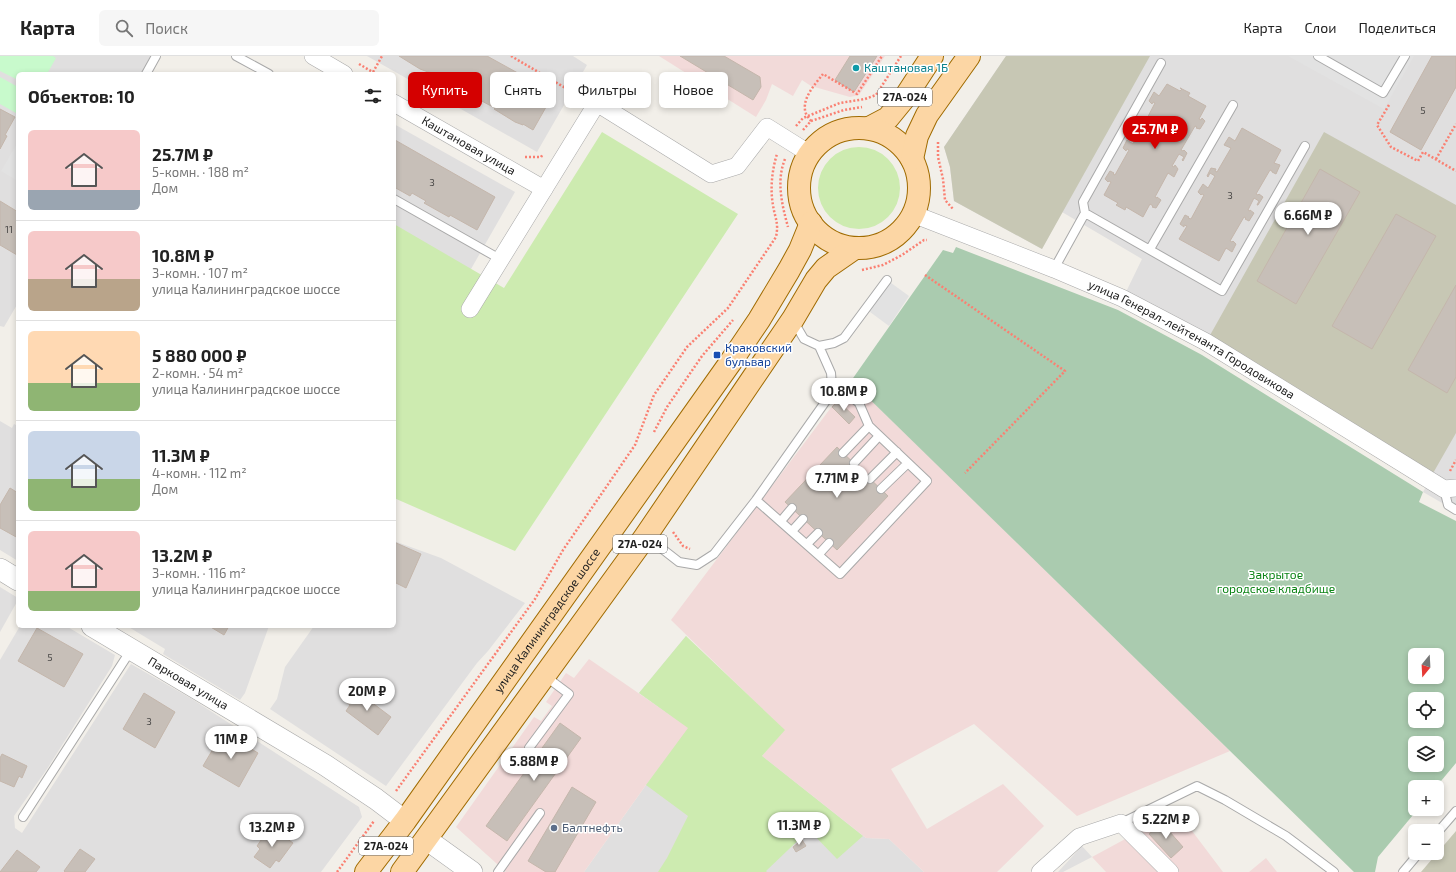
<!DOCTYPE html>
<html lang="ru">
<meta charset="utf-8">
<style>
body{margin:0;font-family:"Exo 2",sans-serif;background:#f6f6f6;color:#222;height:100vh;display:flex;flex-direction:column;font-size:15px;white-space:nowrap}
*{box-sizing:border-box;margin:0}
p{font-size:13px;color:#767676}
.icon{flex:none;width:22px;height:22px;fill:none;stroke:currentColor;stroke-width:2;stroke-linecap:round;stroke-linejoin:round}
.map{position:relative;flex:1;overflow:hidden}
.sheet{position:absolute;left:16px;top:16px;width:380px;height:556px;display:flex;flex-direction:column;background:#fff;border-radius:6px;box-shadow:0 2px 6px #0003}
.sheet>*{flex:none}
.banner{position:absolute;left:408px;top:16px;width:380px;height:36px;display:flex;gap:8px}
.needle{width:26px;rotate:198deg}
.controls{position:absolute;left:1408px;top:592px;display:grid;gap:8px}
.controls a{display:grid;place-items:center;width:36px;height:36px;border-radius:6px;background:#fff;box-shadow:0 2px 6px #0003;font-size:20px}
.price{position:absolute;translate:-50% -34px;padding:0 9px;border-radius:14px;background:#fff;color:#222;font-size:13px;line-height:26px;filter:drop-shadow(0 1px 2px #0008)}
.price::after{content:'';position:absolute;left:50%;top:24px;width:12px;height:9px;margin-left:-6px;background:inherit;clip-path:polygon(0 0,100% 0,50% 100%)}
.price.selected{background:#d40000;color:#fff}
ul{padding:0;list-style:none}
li{display:flex;align-items:center;gap:12px;height:100px;padding:0 12px}
li+li{border-top:1px solid #e0e0e0}
li span{display:grid;place-items:center;flex:none;width:112px;height:80px;border-radius:6px;color:#555}
li>.icon{margin-inline-start:auto}
span .icon{width:48px;height:48px;fill:#fffc;stroke-width:1}
li b{font-size:17px}
h2{display:flex;justify-content:space-between;align-items:center;height:48px;padding:0 12px;font-size:17px}
.chip{padding:0 14px;border-radius:6px;background:#fff;box-shadow:0 2px 6px #0003;font-size:14px;line-height:36px}
.chip.selected{background:#d40000;color:#fff}
header{display:flex;align-items:center;gap:24px;box-sizing:border-box;height:56px;padding:0 20px;background:#fff;border-bottom:1px solid #e0e0e0}
header strong{font-size:19px}
nav{display:flex;gap:22px;margin-inline-start:auto;font-size:14px}
.search{width:280px;height:36px;background:#f6f6f6;display:flex;align-items:center;gap:10px;box-sizing:border-box;padding:0 14px;border-radius:6px;color:#767676;font-size:15px}
.map>svg:first-child{display:block}
.residential{fill:#e0dfdf}
.commercial{fill:#f2dad9}
.construction{fill:#c7c7b4}
.grass{fill:#cdebb0}
.cemetery{fill:#aacbaf;fill-rule:evenodd}
.park{fill:#c8facc}
.parking{fill:#e2e2e2}
.building{fill:#c7bfb8;stroke:#c4b6ab}
.lines{fill:none;stroke-linecap:round;stroke-linejoin:round}
.service-casing{stroke:#a9a9a9;stroke-width:10}
.minor-casing{stroke:#a9a9a9;stroke-width:18}
.tertiary-casing{stroke:#a9a9a9;stroke-width:22}
.primary-casing{stroke:#a06b00;stroke-width:24}
.path{stroke:#fa8072;stroke-width:2.5;stroke-dasharray:2 2;stroke-linecap:butt}
.service{stroke:#fff;stroke-width:8}
.minor{stroke:#fff;stroke-width:17}
.tertiary{stroke:#fff;stroke-width:21}
.primary{stroke:#fcd6a4;stroke-width:22}
.culture-dot{fill:#0f9aa8;stroke:#fff;stroke-width:1.5}
.transit-dot{fill:#1a4fb4;stroke:#fff;stroke-width:1.5}
.service-dot{fill:#5c6f8a;stroke:#fff;stroke-width:1.5}
.labels{text-anchor:middle;stroke-width:3;stroke-linejoin:round;paint-order:stroke}
.number-label{font-size:10px;fill:#4b4948}
.shield{fill:#fff;stroke:#646464;stroke-width:1}
.shield-label{font-size:11px;font-weight:bold;fill:#222}
.culture-label{font-size:12px;fill:#0d838f;stroke:#fff;text-anchor:start}
.street-label{font-size:12px;fill:#222;stroke:#fff}
.transit-label{font-size:12px;fill:#164399;stroke:#fff;text-anchor:start}
.park-label{font-size:12px;fill:#0c8416;stroke:#fff}
.service-label{font-size:12px;fill:#4e5e75;stroke:#fff;text-anchor:start}
</style>
<header>
<strong>Карта</strong>
<div class="search"><svg class="icon" aria-label="search" viewBox="0 0 24 24"><circle cx="10" cy="10" r="6"/><path d="M15 15l6 6"/></svg>Поиск</div>
<nav><a>Карта</a><a>Слои</a><a>Поделиться</a></nav>
</header>
<div class="map">
<svg width="1456" height="816" viewBox="0 0 1456 816">
<rect width="100%" height="100%" fill="#f2efe9"/>
<path class="residential" d="M0,0H156L146,18H18V247L4,271L0,270Z
M367,0H573L587,9L537,96Z
M1006,0H1456V455L1423,436L1432,420L1126,236L1142,203L1062,156L1042,193L954,145L950,111L944,91Z
M394,68L515,136L467,220L394,180Z
M0,365L12,372L14,368L18,370V505L0,494Z
M394,485L441,502L525,547L488,595L477,607L386,730L270,653L277,643L285,611L314,570H394Z
M0,531L18,542V544L0,576Z
M20,570H66L115,599L112,610L47,713L14,760L15,772L22,777L131,608L192,643L359,751L362,761L321,816H0V604Z
M127,570H269L245,637L240,644L163,598L165,593Z
M686,580L762,700L866,782L889,783L924,816H584L646,729L688,672L639,637Z
M1082,790L1092,801L1063,816H1058Z"/>
<path class="commercial" d="M659,0H885L859,39L850,41L811,30L802,24L793,40L772,28L766,44L756,61Z
M851,325L955,426L1230,695L1077,760L974,668L891,713L927,773L1003,728L1044,770L997,816H924L889,783L866,782L762,700L784,674L671,564Z
M589,603L689,672L646,729L584,816H506L456,771L534,661L541,665L552,650L546,646L566,617L574,622Z
M1177,755L1223,816H1106L1092,801Z
M1266,802L1277,816H1249Z"/>
<path class="construction" d="M1006,0H1150L1042,193L954,145L950,111L944,91Z
M1324,76L1456,149V377L1432,419L1209,281Z
M1456,775V816H1421Z"/>
<path class="grass" d="M602,76L738,158L515,495L394,442V168L504,232Z
M818 132a41 41 0 1 1 82 0a41 41 0 1 1-82 0Z
M686,580L785,674L762,700L863,780L837,803L809,774L766,815L767,816H658L667,802L688,760L646,729L688,672L639,637Z"/>
<path class="cemetery" d="M956,191L1118,254L1202,299L1423,436L1419,446L1456,465V707L1436,731H1415V753H1418L1378,801L1375,816H1354L851,325L943,194L953,197ZM1415,599H1437V621H1415ZM1415,643H1437V665H1415ZM1415,687H1437V709H1415Z"/>
<path class="park" d="M0,0H53L56,2L47,18H18V24L0,15Z
M0,21L18,31V53L16,57L0,48Z"/>
<path class="parking" d="M1288,0H1414L1384,53Z
M18,86V125L1,115Z
M887,224L909,240L889,270L866,253Z"/>
<path class="building" d="M399,0H487L554,37L533,74L523,68V69L515,66L494,53L495,52L476,42L475,43L468,39L453,31L447,27V26L428,15V16L420,13Z
M680,0H724L760,21L761,31L753,44Z
M850,0H877L854,36L835,24Z
M1432,0H1456V31L1421,94L1390,76Z
M1167,28L1180,35L1182,33L1180,32L1190,37L1188,40L1206,50L1199,63L1201,64L1202,62L1205,65L1200,73L1196,72L1197,71L1195,70L1181,94L1183,95L1184,94L1187,97L1183,105L1182,104L1184,101L1179,98L1172,110L1174,111L1175,109L1178,113L1174,121L1168,117L1155,141L1157,142V141L1161,144L1156,152L1152,151L1153,150L1150,148L1143,161L1126,151L1125,154L1116,149L1118,147L1104,139L1111,126L1109,125L1108,126L1105,123L1110,115L1114,117L1113,118L1115,119L1129,94L1127,93L1126,95L1123,92L1127,84L1133,88L1139,76L1135,73L1133,77L1132,76L1136,68L1140,69V71L1142,72L1155,47L1153,46L1152,48L1149,45L1154,36L1159,40Z
M0,53L15,61L5,79L7,80L0,93Z
M1242,72L1281,94L1274,107L1280,109L1276,118L1272,116V115L1270,114L1256,138L1258,139L1259,138L1263,141L1258,149H1257L1259,145L1254,142L1248,154L1250,155V154L1254,157L1249,165L1245,163L1246,162L1244,161L1230,185L1232,186L1233,185L1236,188L1232,196L1226,192L1219,205L1179,183L1187,170L1184,169V171L1180,168L1185,159L1189,161L1188,162L1191,163L1204,139L1202,138L1201,139L1198,136L1203,128L1208,132L1215,120L1210,117L1208,121L1207,120L1211,112L1216,113L1215,115L1217,116L1231,92L1224,89L1229,81L1235,85Z
M395,84L495,141L477,174L450,159L449,161L424,147L426,145L412,137L410,140L394,131V85Z
M1320,113L1360,136L1296,248L1257,225Z
M0,145L18,156L17,199L0,189Z
M1396,158L1436,180L1372,293L1332,270Z
M1456,229V321L1447,337L1408,314Z
M838,345L855,361L849,368L832,351Z
M837,391L888,440L837,494L785,446Z
M10,432L18,437V482L0,472V449Z
M394,486L421,498L406,532L394,526Z
M209,570H229L224,579Z
M37,572L83,598L64,631L18,605Z
M354,633L391,661L378,679L346,655L350,649L345,645L347,642L345,641L348,636L350,638Z
M144,637L175,656L155,692L123,673Z
M560,667L581,682L507,785L486,770Z
M223,676L258,697L239,731L203,710Z
M2,698L27,710L22,722L19,720L14,731L0,725V702Z
M572,731L596,746L555,816H546L528,805Z
M1162,767L1183,791L1171,802L1149,778Z
M270,771L293,787L279,806L276,804L270,812L254,801L260,793L257,790Z
M802,784L806,790L796,796L793,791Z
M80,793L95,803L85,816H65L64,815Z
M17,794L40,811L36,816H0Z"/>
<g class="lines">
<g class="service-casing">
<path id="service" d="M236,0L269,18
M1318,0L1383,37L1405,0
M146,18L156,0
M394,143L500,203
M1085,157L1083,146L1161,7
M1150,193L1233,49
M1054,213L1085,157L1222,235L1305,90
M819,290L834,287L844,282L887,224
M843,397L869,370
M854,407L879,380
M870,423L897,396
M881,433L908,407
M1444,433L1448,449L1456,454
M756,444L840,518L927,425L869,370L859,347L832,325
M781,465L792,452
M792,475L803,463
M647,481L679,506L697,509L714,498L756,444L828,342L832,330L831,317L819,290L804,283L794,266
M807,488L818,477
M819,498L829,487
M529,692L569,638L545,620
M23,761L131,594
M1121,767L1197,730L1225,744L1286,780L1334,816
M1437,777L1456,755
M498,816L540,757
M1403,816L1419,797"/>
</g>
<g class="minor-casing">
<g id="minor">
<path d="M313,0L344,18"/>
<path id="s1" d="M394,47L544,133"/>
<path id="s2" d="M913,158L1054,213L1122,242L1206,286L1444,433L1456,432"/>
<path d="M470,253L597,47L711,118L737,110L767,71L810,98"/>
<path d="M1040,816L1079,781L1121,767L1170,816"/>
</g>
</g>
<g class="tertiary-casing">
<g id="tertiary">
<path d="M0,513L18,524"/>
<path id="s3" d="M92,570L325,709L376,743L405,765"/>
<path d="M426,783L472,816"/>
</g>
</g>
<g class="primary-casing">
<g id="primary">
<path d="M869,72L888,62L906,40L932,0"/>
<circle cx="859" cy="132" r="60"/>
<path d="M912,103L917,80L927,59L969,0"/>
<path id="s4" d="M366,816L405,765L730,307L759,264L789,214L800,194L811,167"/>
<path d="M402,816L645,481L793,263L816,224L826,212L852,194"/>
</g>
</g>
<path class="path" d="M511,0L574,37L575,46L574,48
M359,8L376,18
M373,16L382,0
M1389,49L1377,69L1391,91L1418,105L1423,96L1456,115
M811,65C809,62 805,58 805,54C803,41 816,27 823,18L857,38L882,0
M796,70L803,62L840,47L865,43L876,39L901,0
M803,74L811,65L844,54L862,51
M938,86V101L943,123L945,144L953,153
M525,101H541L543,98
M785,103C776,125 782,149 788,171
M1436,103L1456,68
M862,214L883,209L902,199L924,184H927
M925,219L1065,315L965,417
M654,376L667,351L702,300L733,264
M1450,415L1456,404
M673,476L683,490L690,493
M396,735L535,543L563,494L635,389L654,339L687,291L728,252L776,181C779,166 775,163 773,149C770,133 772,114 777,98
M337,816L374,765"/>
<use href="#service" class="service"/>
<use href="#minor" class="minor"/>
<use href="#tertiary" class="tertiary"/>
<use href="#primary" class="primary"/>
</g>
<circle class="culture-dot" cx="856" cy="12" r="4"/>
<rect class="transit-dot" x="713" y="295" width="8" height="8" rx="2"/>
<circle class="service-dot" cx="554" cy="772" r="4"/>
<g class="labels">
<g class="number-label">
<text x="1423" y="58">5</text>
<text x="432" y="130">3</text>
<text x="1230" y="143">3</text>
<text x="9" y="177">11</text>
<text x="50" y="605">5</text>
<text x="149" y="669">3</text>
</g>
<g class="shield">
<rect x="878" y="32" width="54" height="18" rx="3"/>
<rect x="613" y="479" width="54" height="18" rx="3"/>
<rect x="359" y="781" width="54" height="18" rx="3"/>
</g>
<g class="shield-label">
<text x="905" y="45">27А-024</text>
<text x="640" y="492">27А-024</text>
<text x="386" y="794">27А-024</text>
</g>
<g class="culture-label">
<text x="864" y="16">Каштановая 1Б</text>
</g>
<g class="street-label">
<text dy="4" stroke="none"><textPath href="#s1" startOffset="86">Каштановая улица</textPath></text>
<text dy="4" stroke="none"><textPath href="#s2" startOffset="306">улица Генерал-лейтенанта Городовикова</textPath></text>
<text dy="4" stroke="none"><textPath href="#s4" startOffset="310">улица Калининградское шоссе</textPath></text>
<text dy="4" stroke="none"><textPath href="#s3" startOffset="112">Парковая улица</textPath></text>
</g>
<g class="transit-label">
<text x="725" y="296">Краковский<tspan x="725" dy="14">бульвар</tspan></text>
</g>
<g class="park-label">
<text x="1276" y="523">Закрытое<tspan x="1276" dy="14">городское кладбище</tspan></text>
</g>
<g class="service-label">
<text x="562" y="776">Балтнефть</text>
</g>
</g>
</svg>
<div class="controls">
<a><svg class="needle" viewBox="-14 -14 28 28"><path d="M0-13l5 13h-10z" fill="#e53935"/><path d="M0 13l5-13h-10z" fill="#767676"/></svg></a>
<a><svg class="icon" aria-label="locate" viewBox="0 0 24 24"><circle cx="12" cy="12" r="6"/><path d="M12 2v4M12 18v4M2 12h4M18 12h4"/></svg></a>
<a><svg class="icon" aria-label="layers" viewBox="0 0 24 24"><path d="M12 4l9 5-9 5-9-5zM3 14l9 5 9-5"/></svg></a>
<a>+</a>
<a>−</a>
</div>
<b class="price selected" style="left:1155px;top:94px">25.7M ₽</b>
<b class="price" style="left:1308px;top:180px">6.66M ₽</b>
<b class="price" style="left:844px;top:356px">10.8M ₽</b>
<b class="price" style="left:837px;top:443px">7.71M ₽</b>
<b class="price" style="left:367px;top:656px">20M ₽</b>
<b class="price" style="left:231px;top:704px">11M ₽</b>
<b class="price" style="left:534px;top:726px">5.88M ₽</b>
<b class="price" style="left:1166px;top:784px">5.22M ₽</b>
<b class="price" style="left:799px;top:790px">11.3M ₽</b>
<b class="price" style="left:272px;top:792px">13.2M ₽</b>
<div class="banner">
<a class="chip selected">Купить</a>
<a class="chip">Снять</a>
<a class="chip">Фильтры</a>
<a class="chip">Новое</a>
</div>
<section class="sheet">
<h2>Объектов: 10<svg class="icon" aria-label="filters" viewBox="0 0 24 24"><path d="M4 7h16M4 17h16"/><circle cx="9" cy="7" r="2"/><circle cx="15" cy="17" r="2"/></svg></h2>
<ul>
<li><span style="background:linear-gradient(#f6c9c9 75%,#9aa5b1 0)"><svg class="icon" aria-label="home" viewBox="0 0 24 24"><path d="M3 11l9-7 9 7M6 9v11h12V9"/></svg></span><div><b>25.7M ₽</b><p>5-комн. · 188 m²</p><p>Дом</p></div></li>
<li><span style="background:linear-gradient(#f6c9c9 60%,#b9a48a 0)"><svg class="icon" aria-label="home" viewBox="0 0 24 24"><path d="M3 11l9-7 9 7M6 9v11h12V9"/></svg></span><div><b>10.8M ₽</b><p>3-комн. · 107 m²</p><p>улица Калининградское шоссе</p></div></li>
<li><span style="background:linear-gradient(#ffd9b3 65%,#8fb573 0)"><svg class="icon" aria-label="home" viewBox="0 0 24 24"><path d="M3 11l9-7 9 7M6 9v11h12V9"/></svg></span><div><b>5 880 000 ₽</b><p>2-комн. · 54 m²</p><p>улица Калининградское шоссе</p></div></li>
<li><span style="background:linear-gradient(#c9d6e8 60%,#8fb573 0)"><svg class="icon" aria-label="home" viewBox="0 0 24 24"><path d="M3 11l9-7 9 7M6 9v11h12V9"/></svg></span><div><b>11.3M ₽</b><p>4-комн. · 112 m²</p><p>Дом</p></div></li>
<li><span style="background:linear-gradient(#f6c9c9 75%,#8fb573 0)"><svg class="icon" aria-label="home" viewBox="0 0 24 24"><path d="M3 11l9-7 9 7M6 9v11h12V9"/></svg></span><div><b>13.2M ₽</b><p>3-комн. · 116 m²</p><p>улица Калининградское шоссе</p></div></li>
</ul>
</section>
</div>
